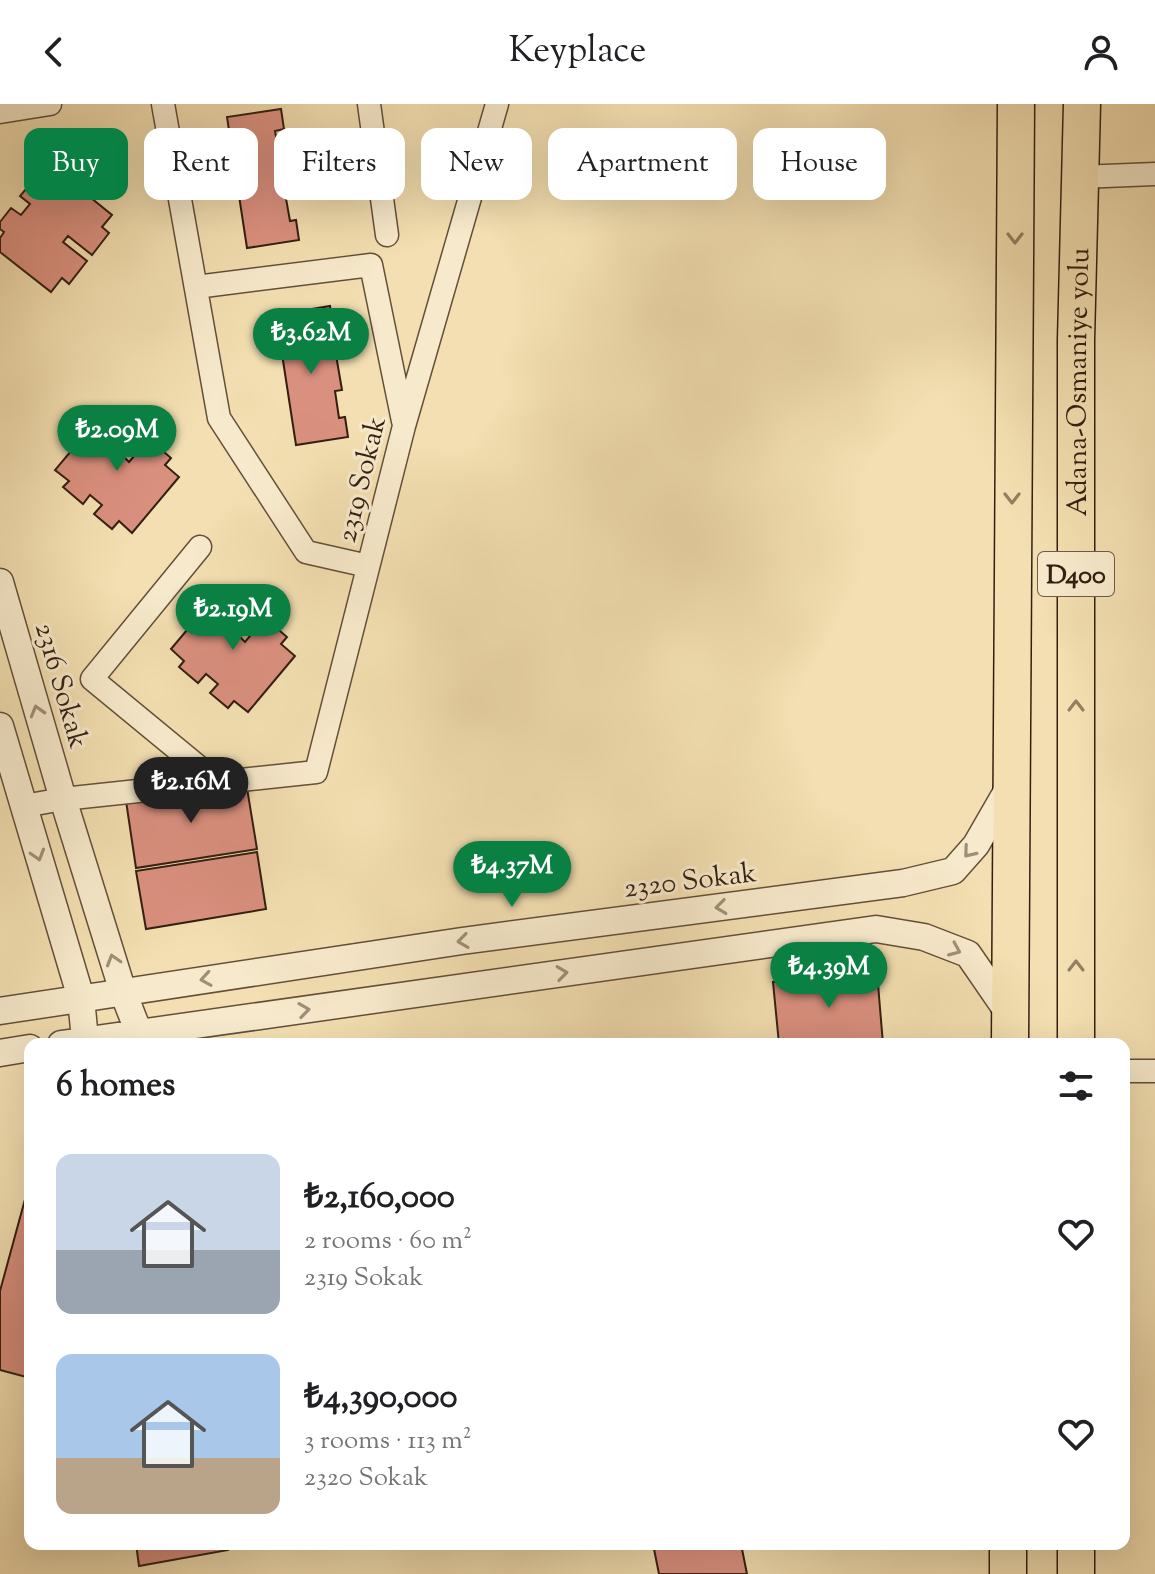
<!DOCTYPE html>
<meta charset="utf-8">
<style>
body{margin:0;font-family:"Sorts Mill Goudy",serif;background:#f2f2f2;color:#202124;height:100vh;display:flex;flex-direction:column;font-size:30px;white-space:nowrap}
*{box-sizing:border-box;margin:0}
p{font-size:26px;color:#757577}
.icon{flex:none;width:44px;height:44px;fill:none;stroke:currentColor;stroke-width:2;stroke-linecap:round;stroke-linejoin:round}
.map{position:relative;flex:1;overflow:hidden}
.details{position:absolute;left:24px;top:934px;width:1106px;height:512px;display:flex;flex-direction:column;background:#fff;border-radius:16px;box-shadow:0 8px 32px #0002}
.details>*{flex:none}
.hud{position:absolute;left:24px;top:24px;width:1108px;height:72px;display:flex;gap:16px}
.price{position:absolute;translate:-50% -68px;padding:0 18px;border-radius:28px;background:#0b8043;color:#fff;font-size:26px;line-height:52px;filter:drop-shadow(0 2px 4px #0008)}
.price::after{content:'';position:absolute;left:50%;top:48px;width:24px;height:18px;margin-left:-12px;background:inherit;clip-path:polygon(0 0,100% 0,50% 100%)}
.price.current{background:#222;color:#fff}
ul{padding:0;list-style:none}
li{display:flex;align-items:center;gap:24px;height:200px;padding:0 32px}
li span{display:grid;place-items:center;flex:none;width:224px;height:160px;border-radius:16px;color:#555}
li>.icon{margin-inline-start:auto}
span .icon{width:96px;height:96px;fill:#fffc;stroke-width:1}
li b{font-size:34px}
h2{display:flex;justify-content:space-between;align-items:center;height:96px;padding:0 32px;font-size:34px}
.chip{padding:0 28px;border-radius:16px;background:#fff;box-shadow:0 8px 32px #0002;font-size:28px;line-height:72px}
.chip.current{background:#0b8043;color:#fff}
header{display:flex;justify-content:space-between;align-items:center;height:104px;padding:0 32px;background:#fff;font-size:36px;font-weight:600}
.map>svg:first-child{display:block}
.building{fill:#da907f;stroke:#331f12;stroke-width:2}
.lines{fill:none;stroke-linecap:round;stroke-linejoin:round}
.minor-casing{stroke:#634f3a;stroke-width:25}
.tertiary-casing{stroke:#634f3a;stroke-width:29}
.trunk-casing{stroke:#331f12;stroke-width:39}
.minor{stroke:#f7eacc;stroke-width:22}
.tertiary{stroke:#f7eacc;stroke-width:26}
.trunk{stroke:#f3dfb1;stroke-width:36}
.oneway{stroke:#937f62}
.oneway2{stroke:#9f8f78}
.labels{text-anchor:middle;stroke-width:6;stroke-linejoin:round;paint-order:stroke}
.shield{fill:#f7eacc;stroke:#6e5c4a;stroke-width:2}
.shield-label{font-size:26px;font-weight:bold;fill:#331f12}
.street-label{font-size:28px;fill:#331f12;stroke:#f7eacc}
</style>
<header><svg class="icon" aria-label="back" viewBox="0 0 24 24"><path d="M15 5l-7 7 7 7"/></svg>Keyplace<svg class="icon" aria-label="person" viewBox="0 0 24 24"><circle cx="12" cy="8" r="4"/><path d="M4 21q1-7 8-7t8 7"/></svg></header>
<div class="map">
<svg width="1155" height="1470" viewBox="0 0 1155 1470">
<rect width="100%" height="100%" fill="#f3dfb1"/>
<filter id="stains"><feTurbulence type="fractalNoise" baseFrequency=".0025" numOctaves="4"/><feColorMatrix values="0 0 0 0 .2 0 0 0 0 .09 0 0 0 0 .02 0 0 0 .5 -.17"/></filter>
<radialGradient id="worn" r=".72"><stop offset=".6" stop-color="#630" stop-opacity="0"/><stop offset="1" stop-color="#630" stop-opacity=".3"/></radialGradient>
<path class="building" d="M281,5L284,25L275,27L280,55L287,53L293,88L285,89L290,117L296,116L299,136L247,144L227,13Z
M54,64L112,111L102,123L109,129L92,151L68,132L63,138L87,157L69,180L62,174L51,188L0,148V134L4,128L0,125V118L11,104L21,111L30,100L20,92L37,72L43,78Z
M330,202L333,223L324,224L329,252L336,251L342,286L335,287L339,314L345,313L348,333L296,341L276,211Z
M103,309L116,320L122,312L143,330L124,353L129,358L149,335L171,354L165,361L179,373L132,429L119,417L112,425L94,410L102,401L90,391L83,400L63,383L69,377L55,366Z
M219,488L231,499L237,492L259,510L240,533L245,538L265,514L287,533L281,540L295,552L248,608L234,597L228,604L210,589L218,580L206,570L198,579L179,563L184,557L171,545Z
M246,678L257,745L136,764L126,697Z
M257,748L266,805L146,825L136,767Z
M877,868L883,940H779L773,878Z
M30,1077V1274L0,1266V1187Z
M136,1440H227L228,1446L139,1462Z
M653,1440H741L747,1470H659Z"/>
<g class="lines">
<g class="minor-casing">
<path id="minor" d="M163,0L219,314L306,448L368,462
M369,0L387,131
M0,8L50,0
M1080,73L1155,70
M196,183L371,161L403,317
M200,443L92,575L217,678
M24,702L63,695L316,668L404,322L497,0
M1124,967H1155"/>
</g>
<g class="tertiary-casing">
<path id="tertiary" d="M0,478L63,695L123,888L139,929
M0,622L81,894L85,936
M0,907L462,837L903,779L953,767L976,741L1010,682
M61,940L876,825L924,833L968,850L1010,911
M0,949L30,944"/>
</g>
<g class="trunk-casing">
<g id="trunk">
<path d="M1010,940L1016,0"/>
<path id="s1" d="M1076,940V236L1082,0"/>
<path d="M1008,1470V1440"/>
<path d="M1076,1470V1440"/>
</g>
</g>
<use href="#minor" class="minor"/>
<use href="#tertiary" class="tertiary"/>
<use href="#trunk" class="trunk"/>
</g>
<defs><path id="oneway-chevron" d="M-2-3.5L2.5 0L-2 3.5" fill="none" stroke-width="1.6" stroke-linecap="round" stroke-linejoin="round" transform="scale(2)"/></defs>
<g class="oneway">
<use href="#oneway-chevron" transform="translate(1015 134) rotate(90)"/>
<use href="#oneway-chevron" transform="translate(1012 394) rotate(90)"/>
<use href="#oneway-chevron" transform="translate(1076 602) rotate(-90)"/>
<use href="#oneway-chevron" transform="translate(1076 862) rotate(-90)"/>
</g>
<g class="oneway2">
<use href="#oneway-chevron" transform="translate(37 607) rotate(-106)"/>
<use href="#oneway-chevron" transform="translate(969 748) rotate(130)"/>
<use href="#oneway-chevron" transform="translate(38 751) rotate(73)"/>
<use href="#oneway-chevron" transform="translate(721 803) rotate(173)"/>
<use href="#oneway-chevron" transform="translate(463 837) rotate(172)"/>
<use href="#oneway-chevron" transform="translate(955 846) rotate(23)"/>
<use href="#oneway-chevron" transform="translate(113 856) rotate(-107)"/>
<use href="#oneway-chevron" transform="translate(562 869) rotate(-8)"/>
<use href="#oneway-chevron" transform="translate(206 875) rotate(171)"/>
<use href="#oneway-chevron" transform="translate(304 906) rotate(-8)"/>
</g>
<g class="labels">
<rect class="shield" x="1038" y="448" width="76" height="44" rx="6"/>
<g class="shield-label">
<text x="1076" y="479">D400</text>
</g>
<g class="street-label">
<text dy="10" stroke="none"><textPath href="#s1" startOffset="662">Adana-Osmaniye yolu</textPath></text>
<text transform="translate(360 375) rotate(-76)" y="10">2319 Sokak</text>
<text transform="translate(63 581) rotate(74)" y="10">2316 Sokak</text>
<text transform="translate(690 775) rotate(-7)" y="10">2320 Sokak</text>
</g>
</g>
<rect width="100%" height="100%" filter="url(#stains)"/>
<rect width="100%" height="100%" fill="url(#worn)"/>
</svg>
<b class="price" style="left:311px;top:272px">₺3.62M</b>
<b class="price" style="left:117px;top:369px">₺2.09M</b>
<b class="price" style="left:233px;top:548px">₺2.19M</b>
<b class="price current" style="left:191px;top:721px">₺2.16M</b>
<b class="price" style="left:512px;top:805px">₺4.37M</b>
<b class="price" style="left:829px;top:906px">₺4.39M</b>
<div class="hud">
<a class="chip current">Buy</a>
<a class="chip">Rent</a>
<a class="chip">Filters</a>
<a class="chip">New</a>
<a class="chip">Apartment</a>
<a class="chip">House</a>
</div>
<section class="details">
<h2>6 homes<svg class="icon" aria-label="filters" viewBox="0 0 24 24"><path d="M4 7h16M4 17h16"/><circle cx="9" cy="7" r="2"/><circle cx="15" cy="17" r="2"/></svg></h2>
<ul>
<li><span style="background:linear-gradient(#c9d6e8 60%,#9aa5b1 0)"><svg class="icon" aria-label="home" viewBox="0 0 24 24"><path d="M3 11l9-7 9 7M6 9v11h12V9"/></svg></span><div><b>₺2,160,000</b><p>2 rooms · 60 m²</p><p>2319 Sokak</p></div><svg class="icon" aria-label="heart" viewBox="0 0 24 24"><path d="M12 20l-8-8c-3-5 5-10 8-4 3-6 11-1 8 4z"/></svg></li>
<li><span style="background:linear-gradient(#a9c7e8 65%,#b9a48a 0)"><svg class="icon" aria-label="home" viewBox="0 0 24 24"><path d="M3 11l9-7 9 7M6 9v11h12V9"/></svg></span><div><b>₺4,390,000</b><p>3 rooms · 113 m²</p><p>2320 Sokak</p></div><svg class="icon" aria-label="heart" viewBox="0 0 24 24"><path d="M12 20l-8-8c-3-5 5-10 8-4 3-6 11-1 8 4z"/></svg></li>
</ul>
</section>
</div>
